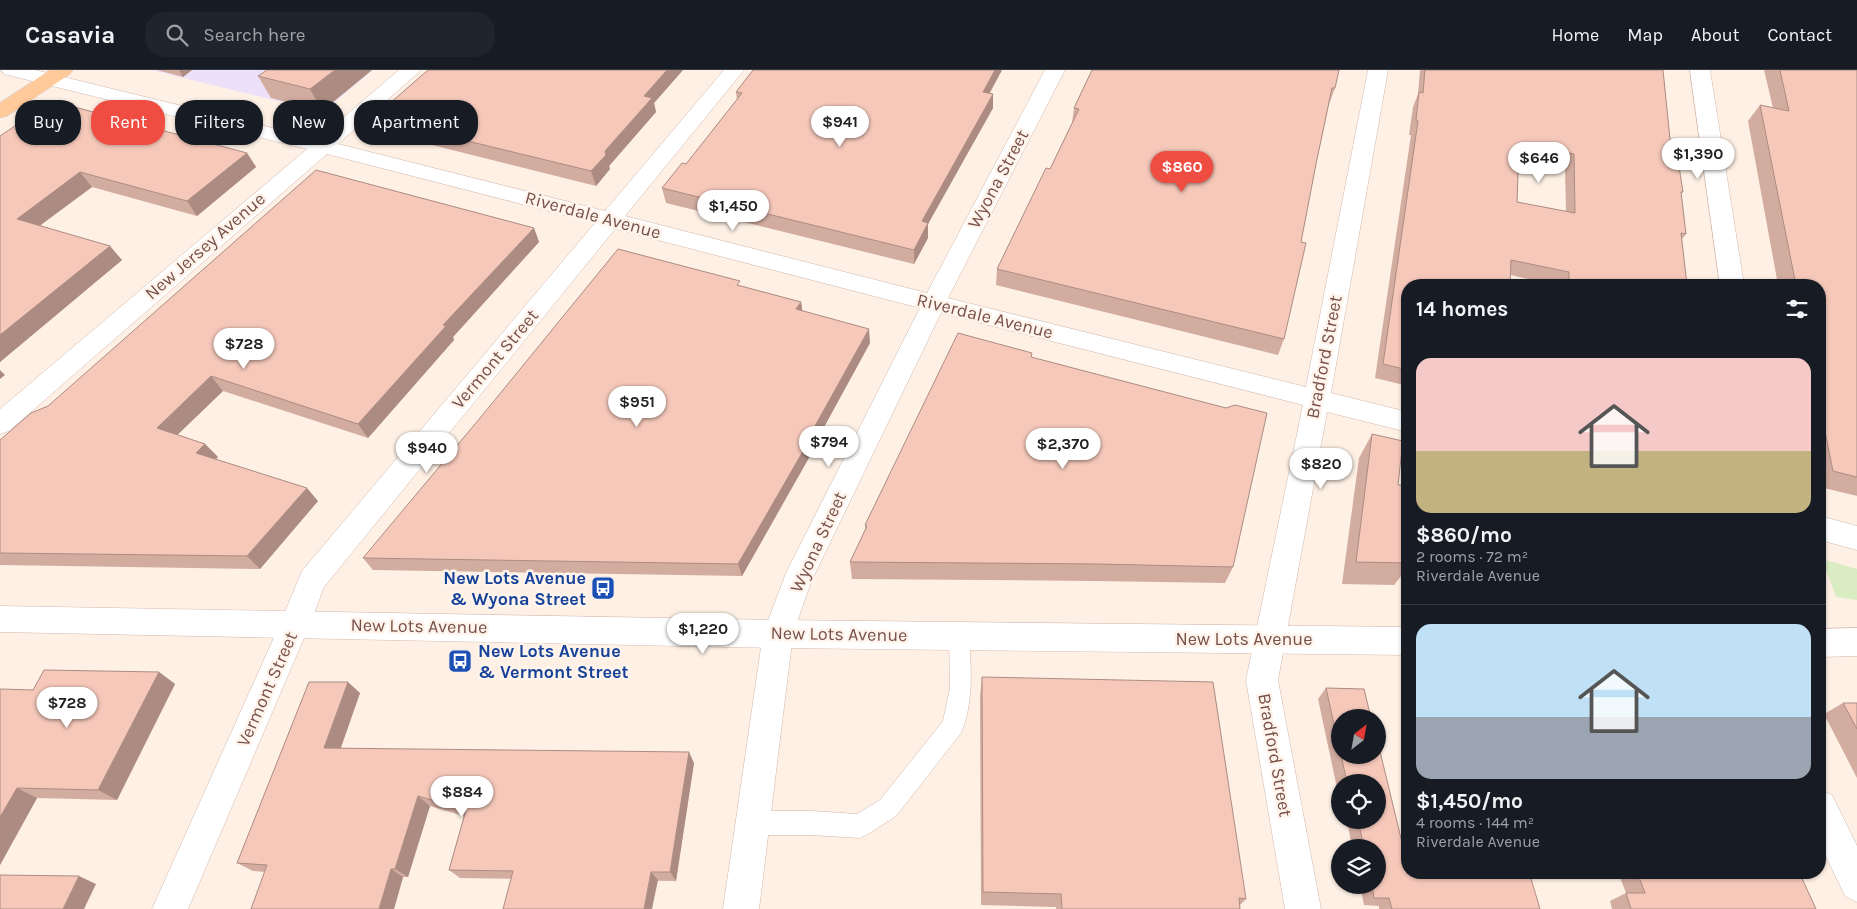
<!DOCTYPE html>
<meta charset="utf-8">
<style>
body{margin:0;font-family:Karla,sans-serif;background:#20242c;color:#f1f3f6;height:100vh;display:flex;flex-direction:column;font-size:19px;white-space:nowrap}
*{box-sizing:border-box;margin:0}
p{font-size:16px;color:#9ea1a6}
.icon{flex:none;width:28px;height:28px;fill:none;stroke:currentColor;stroke-width:2;stroke-linecap:round;stroke-linejoin:round}
.map{position:relative;flex:1;overflow:hidden}
.side{position:absolute;left:1401px;top:209px;width:425px;height:600px;display:flex;flex-direction:column;background:#171b24;border-radius:20px;box-shadow:0 1px 4px #0004}
.side>*{flex:none}
.hud{position:absolute;left:15px;top:30px;width:475px;height:45px;display:flex;gap:10px}
.needle{width:32px;rotate:31deg}
.buttons{position:absolute;left:1331px;top:639px;display:grid;gap:10px}
.buttons a{display:grid;place-items:center;width:55px;height:55px;border-radius:50%;background:#171b24;box-shadow:0 1px 4px #0004;font-size:25px}
.price{position:absolute;translate:-50% -42px;padding:0 11px;border-radius:18px;background:#fff;color:#222;font-size:16px;line-height:32px;filter:drop-shadow(0 1px 2px #0008)}
.price::after{content:'';position:absolute;left:50%;top:30px;width:15px;height:11px;margin-left:-8px;background:inherit;clip-path:polygon(0 0,100% 0,50% 100%)}
.price.active{background:#ef4c42;color:#fff}
ul{padding:0;list-style:none}
li{display:grid;align-content:center;gap:10px;height:265px;padding:0 15px}
li+li{border-top:1px solid #363941}
li span{display:grid;place-items:center;height:155px;border-radius:15px;color:#555}
li>.icon{margin-inline-start:auto}
span .icon{width:90px;height:90px;fill:#fffc;stroke-width:1}
li b{font-size:21px}
h2{display:flex;justify-content:space-between;align-items:center;height:60px;padding:0 15px;font-size:21px}
.pill{padding:0 18px;border-radius:20px;background:#171b24;box-shadow:0 1px 4px #0004;font-size:18px;line-height:45px}
.pill.active{background:#ef4c42;color:#fff}
header{display:flex;align-items:center;gap:30px;box-sizing:border-box;height:70px;padding:0 25px;background:#171b24;border-bottom:1px solid #363941}
header strong{font-size:24px}
nav{display:flex;gap:28px;margin-inline-start:auto;font-size:18px}
.search{width:350px;height:45px;background:#20242c;display:flex;align-items:center;gap:12px;box-sizing:border-box;padding:0 18px;border-radius:20px;color:#9ea1a6;font-size:19px}
.map>svg:first-child{display:block}
.education{fill:#ede1fa}
.green{fill:#daecc1}
.lines{fill:none;stroke-linecap:round;stroke-linejoin:round}
.service-casing{stroke:#d2b7ac;stroke-width:1}
.minor-casing{stroke:#d2b7ac;stroke-width:1}
.tertiary-casing{stroke:#d2b7ac;stroke-width:1}
.primary-casing{stroke:#d9cecc;stroke-width:1}
.service{fill:#fff;fill-rule:evenodd}
.minor{fill:#fff;fill-rule:evenodd}
.tertiary{fill:#fff;fill-rule:evenodd}
.primary{fill:#ffc99a;fill-rule:evenodd}
.wall{fill:#d3aca0;fill-rule:evenodd}
.shaded-wall{fill:#ac8c82}
.building{fill:#f5c8ba;stroke:#ac8c82;fill-rule:evenodd}
.labels{text-anchor:middle;stroke-width:5;stroke-linejoin:round;paint-order:stroke}
.street-label{font-size:18px;fill:#785148;stroke:#fff4ec}
.transit-label{font-size:18px;font-weight:bold;fill:#164399;stroke:#fff4ec;text-anchor:end}
</style>
<header>
<strong>Casavia</strong>
<div class="search"><svg class="icon" aria-label="search" viewBox="0 0 24 24"><circle cx="10" cy="10" r="6"/><path d="M15 15l6 6"/></svg>Search here</div>
<nav><a>Home</a><a>Map</a><a>About</a><a>Contact</a></nav>
</header>
<div class="map">
<svg width="1857" height="839" viewBox="0 0 1857 839">
<rect width="100%" height="100%" fill="#fef0e4"/>
<path class="education" d="M151,0H373L323,42Z"/>
<path class="green" d="M1822,489L1857,499V530L1836,527Z"/>
<g class="lines">
<g class="service-casing">
<path id="service" d="M959,557L966,559L969,566C971,599 974,632 961,663L896,746L868,764L860,768L812,765H753L745,761L741,753L745,745L753,741H812L857,744L880,730L943,651L950,618L949,566L952,559Z"/>
</g>
<g class="minor-casing">
<path id="minor" d="M1,0H35L318,69L399,0H421L338,74L605,141L724,0H744L625,146L927,223L1045,0H1065L948,228L1306,317L1368,0H1388L1331,323L1408,342V362L1327,342L1278,610L1321,839H1285L1246,610L1303,335L941,243L811,512L793,564L759,839H723L763,564L786,503L920,238L615,159L324,517L310,554L188,839H152L280,554L302,501L595,153L327,84L9,361L0,364V339L307,79L4,4Z
M1690,0H1710L1744,215H1720Z
M1820,446L1857,456V480L1820,470Z
M1820,720L1832,725L1857,776V832L1845,826L1820,774Z"/>
</g>
<g class="tertiary-casing">
<path id="tertiary" d="M0,536L778,550L1408,557V585L778,578L0,562Z
M1857,558V586L1820,587V559Z"/>
</g>
<g class="primary-casing">
<path id="primary" d="M50,0H73L70,4L7,46L0,48V33Z"/>
</g>
<use href="#service" class="service"/>
<use href="#minor" class="minor"/>
<use href="#tertiary" class="tertiary"/>
<use href="#primary" class="primary"/>
</g>
<path class="wall" d="M157,0H192L183,7Z
M372,0L322,41L271,28L258,6Z
M428,0H683L654,33L656,42L609,96L610,99L596,116L380,62L373,48Z
M1002,0L990,23L993,24V38L928,154V168L914,194L666,133L662,118L686,94L737,30L736,22Z
M1092,0L1335,18L1329,34L1316,94L1301,172L1284,269L1278,285L996,215L997,199L1050,99L1072,53L1074,38Z
M1420,0H1663L1672,89L1683,122L1681,124L1686,164L1682,169L1687,215H1555L1511,205L1408,215V316L1375,308L1411,65H1409L1413,37L1418,24ZM1518,89L1565,98L1566,142L1517,132Z
M1764,0H1857V426L1820,417V215H1778L1748,51L1760,35L1773,38Z
M0,66L247,83L256,97L197,146L92,117L40,155L122,190L0,292Z
M534,158L539,172L453,267L454,270L368,368L223,321L177,365L205,374L218,387L216,389L318,431L260,499L0,495V370Z
M741,216L801,232L802,240L870,273L818,368L819,370L742,506L373,500L363,488Z
M1032,287L1233,497L1225,513L1094,511L852,509L850,492L865,460V455Z
M1372,364L1398,415H1408V497L1394,515L1342,514L1359,388Z
M159,602L175,614L117,730L37,728L0,795L33,620Z
M982,607L1246,829L1240,835V839H1056V837L981,835L980,626Z
M1326,618L1340,648V685H1378L1405,785L1540,839H1379V836L1364,835L1360,815H1378V778H1352L1347,750H1344H1378V712H1340V732L1318,629Z
M360,623L341,678L694,693L676,811L460,808L449,800L464,746L430,736L408,807H403L394,839H251L265,802L253,801L237,793Z
M1843,633H1857V708L1824,644Z
M1618,802H1799L1816,839H1612L1610,831L1626,823Z"/>
<path class="shaded-wall" d="M179,0H192L183,7Z
M335,0H372L322,41L310,19Z
M667,0H683L654,33L656,42L609,96L610,99L596,116L591,101L644,26Z
M995,0H1002L982,36L983,22Z
M993,24V38L928,154V168L914,194V180L922,151Z
M247,83L256,97L197,146L187,131Z
M80,102L92,117L30,163L17,149Z
M534,158L539,172L453,267L454,270L368,368L358,354L443,255Z
M110,176L122,190L0,292V265Z
M801,232L803,246L796,239Z
M869,259L870,273L818,368L819,370L742,506L738,494Z
M0,300L5,305L0,309Z
M211,306L223,321L170,372L157,358Z
M205,374L218,387L209,396L196,383Z
M307,418L318,431L260,499L247,486Z
M159,602L175,614L117,730L98,720Z
M348,612L360,623L337,688L324,678Z
M689,682L694,693L676,811L670,802Z
M17,718L37,728L0,795V747Z
M418,726L430,736L408,807L395,799Z
M391,799L403,807L394,839H379Z
M651,802L658,810L652,839H644Z
M79,806L96,814L84,839H63Z"/>
<path class="building" d="M267,0H335L310,19L258,6Z
M428,0H667L644,26L652,28L605,81L606,85L591,101L373,48Z
M753,0H995L983,22L993,24L922,151L928,153L914,180L662,118L682,93L686,94L742,23L736,22Z
M1092,0H1339L1335,18H1332L1316,94L1301,172L1306,173L1284,269L997,199L1046,98L1050,99L1079,39L1074,38Z
M1425,0H1663L1672,89L1678,90L1683,122H1681L1686,164L1681,163L1687,215H1569V202L1511,190L1510,215H1408V300L1383,294L1418,51L1416,50L1419,22L1423,23ZM1519,73L1574,84L1575,143L1517,132Z
M1780,0H1857V407L1833,401L1820,337V215H1796L1760,35L1789,41Z
M52,31L247,83L187,131L80,102L17,149L110,176L0,265V66Z
M316,100L534,158L443,255L446,256L358,354L211,306L157,358L205,374L196,383L307,418L247,486L0,483V370L31,343L48,336Z
M618,179L740,211L737,215L801,232L796,239L869,259L815,356L817,357L738,494L363,488L485,342Z
M958,263L1032,283L1031,287L1226,338L1235,335L1267,343L1233,497L1098,494L850,492L867,456L865,455Z
M1372,364L1403,371L1398,415H1408V473H1405L1408,483V493L1356,492Z
M44,600L159,602L98,720L17,718L0,747V619L33,620Z
M982,607L1213,612L1246,829L1239,828L1240,839H1062L1061,824L983,822Z
M309,612H348L324,678L689,682L670,802H651L644,839H503L513,801L449,800L466,740L418,726L395,799H391L379,839H251L267,795L237,793Z
M1326,618L1364,619L1371,648H1340V681Z
M1843,633H1857V659Z
M1378,673L1405,785H1408V802H1529L1540,839H1392L1389,828H1374L1372,815H1378V778H1364L1358,750H1378V712H1347L1341,685H1378Z
M1637,802H1799L1816,839H1631L1626,823H1645Z
M0,805L79,806L63,839H0Z"/>
<defs>
<g id="bus-square" transform="scale(1.25)"><rect x="-9" y="-9" width="18" height="18" rx="4" fill="#1a4fb4" stroke="#fff4ec"/><path d="M-5-6H5V4H4V6H2V4H-2V6H-4V4H-5ZM-3.5-4V0h7V-4ZM-3.5 1.2v1.5H-2V1.2ZM2 1.2v1.5H3.5V1.2Z" fill="#fff"/></g>
</defs>
<g fill-rule="evenodd">
<use href="#bus-square" x="603" y="518"/>
<use href="#bus-square" x="460" y="591"/>
</g>
<g class="labels">
<g class="street-label">
<text transform="translate(998 109) rotate(-62)" y="6">Wyona Street</text>
<text transform="translate(593 145) rotate(15)" y="6">Riverdale Avenue</text>
<text transform="translate(205 176) rotate(-41)" y="6">New Jersey Avenue</text>
<text transform="translate(985 246) rotate(14)" y="6">Riverdale Avenue</text>
<text transform="translate(1324 287) rotate(-79)" y="6">Bradford Street</text>
<text transform="translate(495 289) rotate(-50)" y="6">Vermont Street</text>
<text transform="translate(818 472) rotate(-65)" y="6">Wyona Street</text>
<text transform="translate(419 556) rotate(1)" y="6">New Lots Avenue</text>
<text transform="translate(839 564) rotate(1)" y="6">New Lots Avenue</text>
<text x="1244" y="575">New Lots Avenue</text>
<text transform="translate(267 619) rotate(-66)" y="6">Vermont Street</text>
<text transform="translate(1275 685) rotate(80)" y="6">Bradford Street</text>
</g>
<g class="transit-label">
<text x="586" y="514">New Lots Avenue<tspan x="586" dy="21">&amp; Wyona Street</tspan></text>
<text x="478" y="587" text-anchor="start">New Lots Avenue<tspan x="478" dy="21">&amp; Vermont Street</tspan></text>
</g>
</g>
</svg>
<div class="buttons">
<a><svg class="needle" viewBox="-14 -14 28 28"><path d="M0-13l5 13h-10z" fill="#e53935"/><path d="M0 13l5-13h-10z" fill="#9ea1a6"/></svg></a>
<a><svg class="icon" aria-label="locate" viewBox="0 0 24 24"><circle cx="12" cy="12" r="6"/><path d="M12 2v4M12 18v4M2 12h4M18 12h4"/></svg></a>
<a><svg class="icon" aria-label="layers" viewBox="0 0 24 24"><path d="M12 4l9 5-9 5-9-5zM3 14l9 5 9-5"/></svg></a>
</div>
<b class="price" style="left:840px;top:78px">$941</b>
<b class="price" style="left:1698px;top:110px">$1,390</b>
<b class="price" style="left:1539px;top:114px">$646</b>
<b class="price active" style="left:1182px;top:123px">$860</b>
<b class="price" style="left:733px;top:162px">$1,450</b>
<b class="price" style="left:244px;top:300px">$728</b>
<b class="price" style="left:637px;top:358px">$951</b>
<b class="price" style="left:829px;top:398px">$794</b>
<b class="price" style="left:1063px;top:400px">$2,370</b>
<b class="price" style="left:427px;top:404px">$940</b>
<b class="price" style="left:1321px;top:420px">$820</b>
<b class="price" style="left:703px;top:585px">$1,220</b>
<b class="price" style="left:67px;top:659px">$728</b>
<b class="price" style="left:462px;top:748px">$884</b>
<div class="hud">
<a class="pill">Buy</a>
<a class="pill active">Rent</a>
<a class="pill">Filters</a>
<a class="pill">New</a>
<a class="pill">Apartment</a>
</div>
<section class="side">
<h2>14 homes<svg class="icon" aria-label="filters" viewBox="0 0 24 24"><path d="M4 7h16M4 17h16"/><circle cx="9" cy="7" r="2"/><circle cx="15" cy="17" r="2"/></svg></h2>
<ul>
<li><span style="background:linear-gradient(#f6c9c9 60%,#c2b280 0)"><svg class="icon" aria-label="home" viewBox="0 0 24 24"><path d="M3 11l9-7 9 7M6 9v11h12V9"/></svg></span><div><b>$860/mo</b><p>2 rooms · 72 m²</p><p>Riverdale Avenue</p></div></li>
<li><span style="background:linear-gradient(#bfe0f5 60%,#9aa5b1 0)"><svg class="icon" aria-label="home" viewBox="0 0 24 24"><path d="M3 11l9-7 9 7M6 9v11h12V9"/></svg></span><div><b>$1,450/mo</b><p>4 rooms · 144 m²</p><p>Riverdale Avenue</p></div></li>
</ul>
</section>
</div>
